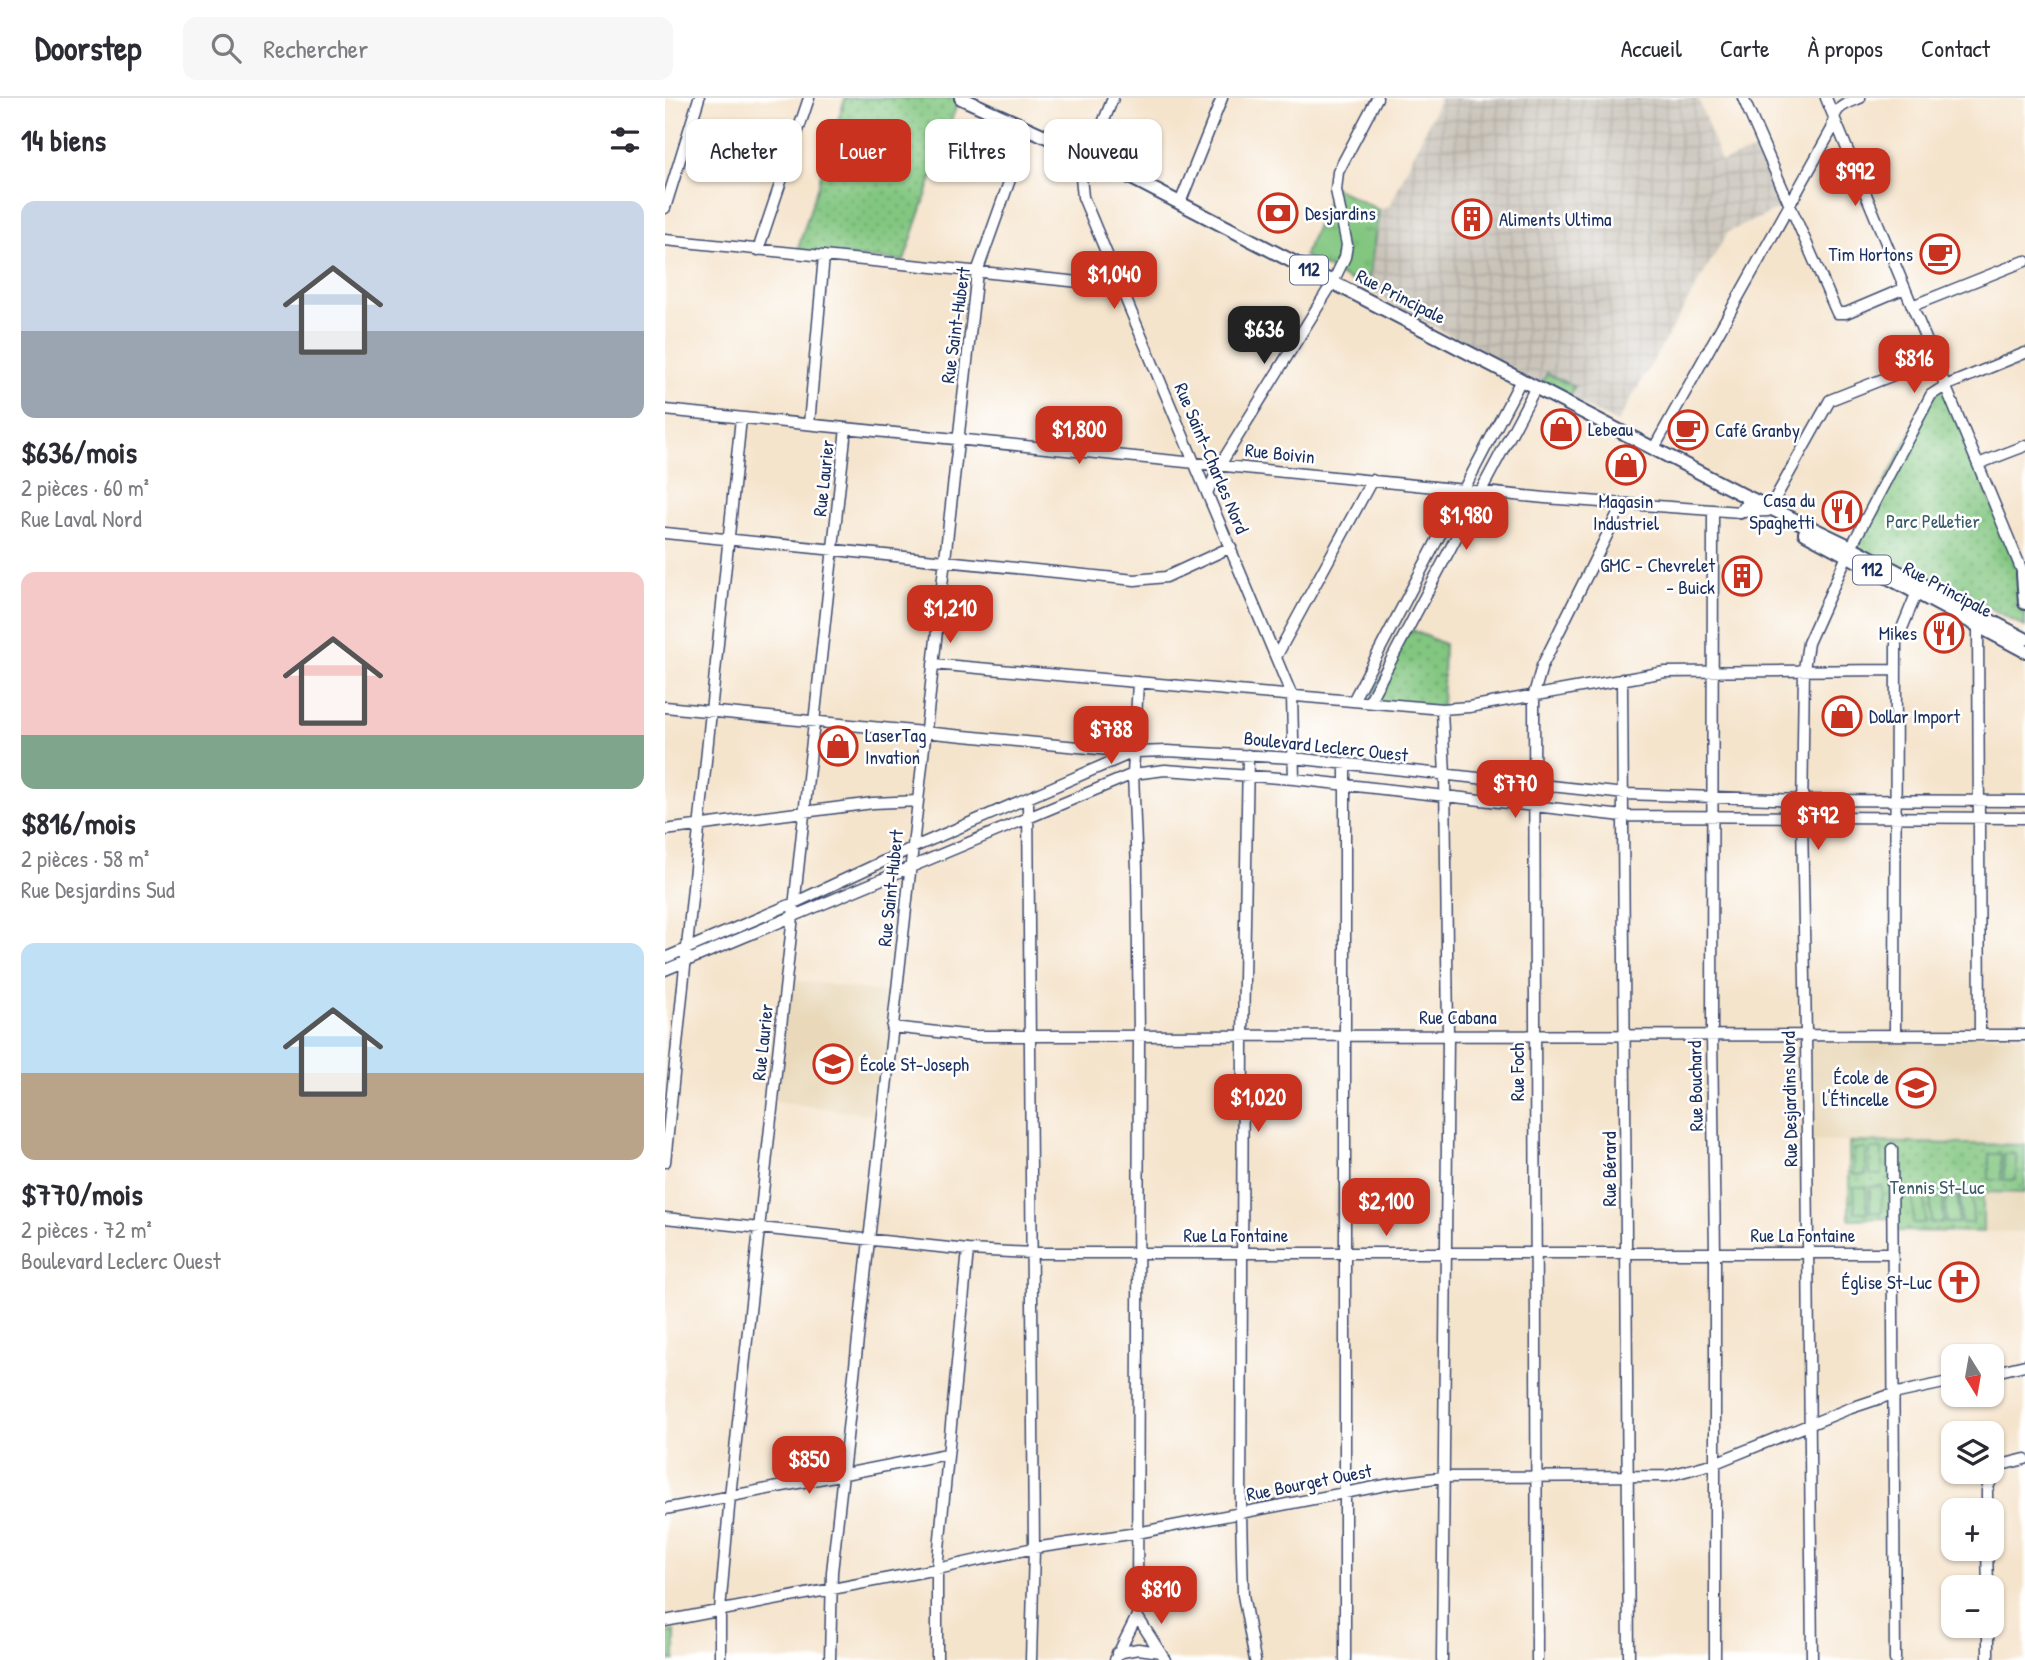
<!DOCTYPE html>
<html lang="fr">
<meta charset="utf-8">
<style>
body{margin:0;font-family:"Patrick Hand",sans-serif;background:#f7f7f7;color:#2b2b33;height:100vh;display:flex;flex-direction:column;font-size:26px;white-space:nowrap}
*{box-sizing:border-box;margin:0}
p{font-size:23px;color:#7c7c81}
.icon{flex:none;width:38px;height:38px;fill:none;stroke:currentColor;stroke-width:2;stroke-linecap:round;stroke-linejoin:round}
.map{position:relative;flex:1;overflow:hidden}
.panel{display:flex;flex-direction:column;background:#fff;width:665px}
.panel>*{flex:none}
.guide{position:absolute;left:21px;top:21px;width:665px;height:63px;display:flex;gap:14px}
.needle{width:46px;rotate:169deg}
.tools{position:absolute;left:1276px;top:1246px;display:grid;gap:14px}
.tools a{display:grid;place-items:center;width:63px;height:63px;border-radius:14px;background:#fff;box-shadow:0 2px 5px #0004;font-size:35px}
.price{position:absolute;translate:-50% -60px;padding:0 16px;border-radius:14px;background:#c8321e;color:#fff;font-size:23px;line-height:46px;filter:drop-shadow(0 2px 4px #0008)}
.price::after{content:'';position:absolute;left:50%;top:42px;width:21px;height:16px;margin-left:-10px;background:inherit;clip-path:polygon(0 0,100% 0,50% 100%)}
.price.current{background:#222;color:#fff}
ul{padding:0;list-style:none}
li{display:grid;align-content:center;gap:14px;height:371px;padding:0 21px}
li span{display:grid;place-items:center;height:217px;border-radius:14px;color:#555}
li>.icon{margin-inline-start:auto}
span .icon{width:126px;height:126px;fill:#fffc;stroke-width:1}
li b{font-size:30px}
h2{display:flex;justify-content:space-between;align-items:center;height:84px;padding:0 21px;font-size:30px}
.chip{padding:0 24px;border-radius:14px;background:#fff;box-shadow:0 2px 5px #0004;font-size:24px;line-height:63px}
.chip.current{background:#c8321e;color:#fff}
header{display:flex;align-items:center;gap:42px;box-sizing:border-box;height:98px;padding:0 35px;background:#fff;border-bottom:2px solid #e1e1e2}
header strong{font-size:33px}
nav{display:flex;gap:38px;margin-inline-start:auto;font-size:24px}
.search{width:490px;height:63px;background:#f7f7f7;display:flex;align-items:center;gap:18px;box-sizing:border-box;padding:0 24px;border-radius:14px;color:#7c7c81;font-size:26px}
main{display:flex;flex:1;min-height:0}
.map>svg:first-child{display:block}
.built{fill:#e9d9ba}
.industrial{fill:url(#industrial-grid)}
.grass{fill:url(#grass-tufts);stroke:#4e7a6f;stroke-width:2}
.park{fill:url(#park-dots);stroke:#4e7a6f;stroke-width:2}
.pitch{fill:#82c680;stroke:#4e7a6f;stroke-width:2}
.lines{fill:none;stroke-linecap:round;stroke-linejoin:round}
.minor-casing{stroke:#3c4a6e;stroke-width:13}
.major-casing{stroke:#3c4a6e;stroke-width:16}
.minor{stroke:#fff;stroke-width:10}
.major{stroke:#fff;stroke-width:12}
.labels{text-anchor:middle;stroke-width:5;stroke-linejoin:round;paint-order:stroke}
.shield{fill:#fff;stroke:#5f6d8e;stroke-width:2}
.shield-label{font-size:18px;font-weight:bold;fill:#1b2f5e}
.poi-label{font-size:19px;fill:#1b2f5e;stroke:#fff;text-anchor:start}
.street-label{font-size:19px;fill:#1b2f5e;stroke:#fff}
.park-label{font-size:19px;fill:#3a5c68;stroke:#fff}
</style>
<header>
<strong>Doorstep</strong>
<div class="search"><svg class="icon" aria-label="search" viewBox="0 0 24 24"><circle cx="10" cy="10" r="6"/><path d="M15 15l6 6"/></svg>Rechercher</div>
<nav><a>Accueil</a><a>Carte</a><a>À propos</a><a>Contact</a></nav>
</header>
<main>
<section class="panel">
<h2>14 biens<svg class="icon" aria-label="filters" viewBox="0 0 24 24"><path d="M4 7h16M4 17h16"/><circle cx="9" cy="7" r="2"/><circle cx="15" cy="17" r="2"/></svg></h2>
<ul>
<li><span style="background:linear-gradient(#c9d6e8 60%,#9aa5b1 0)"><svg class="icon" aria-label="home" viewBox="0 0 24 24"><path d="M3 11l9-7 9 7M6 9v11h12V9"/></svg></span><div><b>$636/mois</b><p>2 pièces · 60 m²</p><p>Rue Laval Nord</p></div></li>
<li><span style="background:linear-gradient(#f6c9c9 75%,#7fa58c 0)"><svg class="icon" aria-label="home" viewBox="0 0 24 24"><path d="M3 11l9-7 9 7M6 9v11h12V9"/></svg></span><div><b>$816/mois</b><p>2 pièces · 58 m²</p><p>Rue Desjardins Sud</p></div></li>
<li><span style="background:linear-gradient(#bfe0f5 60%,#b9a48a 0)"><svg class="icon" aria-label="home" viewBox="0 0 24 24"><path d="M3 11l9-7 9 7M6 9v11h12V9"/></svg></span><div><b>$770/mois</b><p>2 pièces · 72 m²</p><p>Boulevard Leclerc Ouest</p></div></li>
</ul>
</section>
<div class="map">
<svg width="1360" height="1562" viewBox="0 0 1360 1562">
<defs>
<pattern id="industrial-grid" width="8" height="8" patternUnits="userSpaceOnUse" patternTransform="scale(1.75)"><rect width="8" height="8" fill="#c9c3b8"/><path d="M0 4h8M4 0v8" fill="none" stroke="#aca8a1"/></pattern>
<pattern id="grass-tufts" width="24" height="20" patternUnits="userSpaceOnUse" patternTransform="scale(1.75)"><rect width="24" height="20" fill="#82c680"/><path d="M3 7l-1-3M5 7V3M7 7l1-3M15 17l-1-3M17 17v-4M19 17l1-3" fill="none" stroke="#6aa16c"/></pattern>
<pattern id="park-dots" width="8" height="8" patternUnits="userSpaceOnUse" patternTransform="scale(1.75)"><rect width="8" height="8" fill="#82c680"/><path d="M2 2h.1M6 6h.1" fill="none" stroke="#6aa16c" stroke-width="1.8" stroke-linecap="round"/></pattern>
</defs>
<rect width="100%" height="100%" fill="#fff"/>
<filter id="ink" filterUnits="userSpaceOnUse"><feTurbulence type="fractalNoise" baseFrequency=".0143" numOctaves="2"/><feDisplacementMap in="SourceGraphic" scale="14" xChannelSelector="R" yChannelSelector="G"/><feConvolveMatrix kernelMatrix="1 2 1 2 8 2 1 2 1" color-interpolation-filters="sRGB"/></filter>
<filter id="wash" filterUnits="userSpaceOnUse"><feTurbulence type="fractalNoise" baseFrequency=".00686" numOctaves="4" result="noise"/><feDisplacementMap in="SourceGraphic" scale="28" xChannelSelector="R" yChannelSelector="G"/><feGaussianBlur stdDeviation="1.57" result="paint"/><feColorMatrix in="noise" values="0 0 0 0 0 0 0 0 0 0 0 0 0 0 0 0 0 1.4 0 .05"/><feComposite in="paint" operator="in"/></filter>
<g filter="url(#wash)">
<rect width="100%" height="100%" fill="#f5e4cc"/>
<path class="built" d="M121,881L231,896L217,1018L108,1003Z
M1141,937H1360V1047L1142,1043Z
M1318,1094L1360,1095V1134H1318Z"/>
<path class="industrial" d="M775,0H1033L1056,64L1094,51L1118,109L1063,134L952,325L903,300L909,288L876,287L702,192L714,112L725,107Z"/>
<path class="grass" d="M668,89L714,112L702,192L639,158Z"/>
<path class="park" d="M180,0H294L239,163L132,154Z
M882,275L909,289L903,300L876,287Z
M1280,288L1360,489V529L1314,504L1306,510L1186,449L1266,297Z
M743,530L779,546L777,611L704,604Z
M1184,1044L1360,1047V1095L1318,1094V1134L1227,1133L1226,1120L1184,1121Z
M10,1533V1562H0V1535Z"/>
<path class="pitch" d="M1189,1051H1201V1077H1189Z
M1205,1051H1217V1077H1205Z
M1324,1056H1336V1082H1324Z
M1339,1056H1351V1082H1339Z
M1217,1088V1114H1205V1089Z
M1189,1089H1201L1202,1114H1190Z
M1248,1099H1260V1125H1248Z
M1266,1099H1278V1125H1266Z
M1281,1099H1293V1125H1281Z
M1295,1099H1307L1308,1125H1296Z"/>
</g>
<g filter="url(#ink)">
<g class="lines">
<g class="minor-casing">
<path id="minor" d="M448,0L416,80L418,99L627,598L629,681
M1078,0L1172,215H1181L1240,190
M1161,0L1360,480
M515,105L557,0
M0,110L34,0
M0,142L454,188
M93,152L144,0
M1247,208L1360,163
M0,312L880,400L1075,414L1103,413L1165,302L1269,261
M144,326L159,158
M989,350L1167,31C1169,9 1176,8 1195,0
M1313,366L1360,348
M543,393L555,367L668,184L680,159L682,147L671,92L673,74L712,0
M1048,414L1047,937L1050,1155V1562
M0,435L470,482L501,479L566,449
M1313,529L1315,937
M611,559L707,382
M268,566L777,611L804,609L1000,574L1229,572
M957,581L964,1562
M688,603L856,282
M704,604L871,289
M0,609L465,654
M777,611L780,678L783,937L777,1562
M583,657L578,937L576,1415L578,1497L590,1562
M680,666V1562
M363,701L369,1450L366,1562
M0,732L208,705L253,703
M0,860L129,805L247,750L469,654L502,653L628,660L960,696L1138,702L1360,703
M0,872L468,676L500,672L629,681L958,718L1360,720
M227,929L309,938L1360,937
M1230,937L1231,545L1254,489
M1227,1051L1230,1562
M0,1064L76,320
M0,1120L303,1152L367,1155H1228
M1326,1275L1360,1267
M0,1411L282,1356
M1322,1412V1392L1332,1368L1360,1361
M1322,1451L1323,1489
M472,1518L500,1562
M0,1523L272,1471L369,1450L472,1435L726,1386L778,1379L1002,1378L1050,1365L1183,1311L1228,1296L1288,1283
M1323,1528V1562
M452,1555L473,1551L495,1554
M55,1562V1512L65,1398L181,330
M165,1562L167,1474L312,174L363,31
M272,1562V1471L303,1152
M450,1562L472,1518L474,937L472,771L468,676L473,584
M872,1562L869,596L877,568L957,407
M1147,1562L1141,937L1137,720L1139,571L1143,545L1186,449L1266,297L1280,288L1360,255"/>
</g>
<g class="major-casing">
<path id="major" d="M296,0L426,59L1080,398L1186,449L1360,541
M1075,414L1084,406L1080,398
M1140,435L1360,553
M1358,476L1360,505"/>
</g>
<use href="#minor" class="minor"/>
<use href="#major" class="major"/>
</g>
</g>
<defs>
<g id="bank-ring" transform="scale(2.0125)"><circle r="9.5" fill="#fff" stroke="#c8321e" stroke-width="1.5"/><path d="M-6-4H6V4H-6ZM0-2.3a2.3 2.3 0 1 0 0 4.6a2.3 2.3 0 1 0 0-4.6Z" fill="#c8321e"/></g>
<g id="building-ring" transform="scale(2.0125)"><circle r="9.5" fill="#fff" stroke="#c8321e" stroke-width="1.5"/><path d="M-4-6H4V6H1V3H-1V6H-4ZM-2.5-4.3h1.7v1.8h-1.7ZM.8-4.3h1.7v1.8H.8ZM-2.5-1h1.7V.8h-1.7ZM.8-1h1.7V.8H.8Z" fill="#c8321e"/></g>
<g id="cafe-ring" transform="scale(2.0125)"><circle r="9.5" fill="#fff" stroke="#c8321e" stroke-width="1.5"/><path d="M-5.5-4.5H6V0H3Q3 3.5 0 3.5H-2.5Q-5.5 3.5-5.5 0ZM3-3.2v2h1.7v-2ZM-6 4.5H4V6H-6Z" fill="#c8321e"/></g>
<g id="shop-ring" transform="scale(2.0125)"><circle r="9.5" fill="#fff" stroke="#c8321e" stroke-width="1.5"/><path d="M-5-2.5h2.3a2.7 3.5 0 0 1 5.4 0H5L5.5 6h-11ZM-1.5-2.5h3a1.5 2.3 0 0 0-3 0Z" fill="#c8321e"/></g>
<g id="restaurant-ring" transform="scale(2.0125)"><circle r="9.5" fill="#fff" stroke="#c8321e" stroke-width="1.5"/><path d="M-5-6h1v4h1v-4h1v4h1v-4h1v5L-1.5 .5V6h-2V.5L-5-1ZM5-6V6H3V1.5H1.5Q1.5-4 5-6Z" fill="#c8321e"/></g>
<g id="school-ring" transform="scale(2.0125)"><circle r="9.5" fill="#fff" stroke="#c8321e" stroke-width="1.5"/><path d="M0-5L7-2L0 1L-7-2ZM-4 1L0 2.5L4 1V4Q0 6-4 4Z" fill="#c8321e"/></g>
<g id="church-ring" transform="scale(2.0125)"><circle r="9.5" fill="#fff" stroke="#c8321e" stroke-width="1.5"/><path d="M-1.2-6h2.4v3.5h3.3v2.4h-3.3V6h-2.4V-.1h-3.3v-2.4h3.3Z" fill="#c8321e"/></g>
</defs>
<g fill-rule="evenodd">
<use href="#bank-ring" x="613" y="115"/>
<use href="#building-ring" x="807" y="121"/>
<use href="#cafe-ring" x="1275" y="156"/>
<use href="#shop-ring" x="896" y="331"/>
<use href="#cafe-ring" x="1023" y="332"/>
<use href="#shop-ring" x="961" y="367"/>
<use href="#restaurant-ring" x="1177" y="413"/>
<use href="#building-ring" x="1077" y="478"/>
<use href="#restaurant-ring" x="1279" y="535"/>
<use href="#shop-ring" x="1177" y="618"/>
<use href="#shop-ring" x="173" y="648"/>
<use href="#school-ring" x="168" y="966"/>
<use href="#school-ring" x="1251" y="990"/>
<use href="#church-ring" x="1294" y="1184"/>
</g>
<g class="labels">
<g class="shield">
<rect x="625" y="157.5" width="38" height="29" rx="5"/>
<rect x="1188" y="457.5" width="38" height="29" rx="5"/>
</g>
<g class="shield-label">
<text x="644" y="178">112</text>
<text x="1207" y="478">112</text>
</g>
<g class="poi-label">
<text x="640" y="122">Desjardins</text>
<text x="834" y="128">Aliments Ultima</text>
<text x="1248" y="163" text-anchor="end">Tim Hortons</text>
<text x="923" y="338">Lebeau</text>
<text x="1050" y="339">Café Granby</text>
<text x="1150" y="409" text-anchor="end">Casa du<tspan x="1150" dy="22">Spaghetti</tspan></text>
<text x="961" y="410" text-anchor="middle">Magasin<tspan x="961" dy="22">Industriel</tspan></text>
<text x="1050" y="474" text-anchor="end">GMC - Chevrelet<tspan x="1050" dy="22">- Buick</tspan></text>
<text x="1252" y="542" text-anchor="end">Mikes</text>
<text x="1204" y="625">Dollar Import</text>
<text x="200" y="644">LaserTag<tspan x="200" dy="22">Invation</tspan></text>
<text x="195" y="973">École St-Joseph</text>
<text x="1224" y="986" text-anchor="end">École de<tspan x="1224" dy="22">l'Étincelle</tspan></text>
<text x="1267" y="1191" text-anchor="end">Église St-Luc</text>
</g>
<g class="street-label">
<text transform="translate(736 198) rotate(27)" y="7">Rue Principale</text>
<text transform="translate(290 227) rotate(-82)" y="7">Rue Saint-Hubert</text>
<text transform="translate(615 355) rotate(6)" y="7">Rue Boivin</text>
<text transform="translate(547 360) rotate(67)" y="7">Rue Saint-Charles Nord</text>
<text transform="translate(158 380) rotate(-84)" y="7">Rue Laurier</text>
<text transform="translate(1283 491) rotate(28)" y="7">Rue Principale</text>
<text transform="translate(661 648) rotate(6)" y="7">Boulevard Leclerc Ouest</text>
<text transform="translate(225 790) rotate(-84)" y="7">Rue Saint-Hubert</text>
<text x="793" y="926">Rue Cabana</text>
<text transform="translate(97 944) rotate(-84)" y="7">Rue Laurier</text>
<text transform="translate(852 974) rotate(-90)" y="7">Rue Foch</text>
<text transform="translate(1030 988) rotate(-91)" y="7">Rue Bouchard</text>
<text transform="translate(1124 1001) rotate(-91)" y="7">Rue Desjardins Nord</text>
<text transform="translate(944 1071) rotate(-90)" y="7">Rue Bérard</text>
<text x="571" y="1144">Rue La Fontaine</text>
<text x="1138" y="1144">Rue La Fontaine</text>
<text transform="translate(644 1384) rotate(-11)" y="7">Rue Bourget Ouest</text>
</g>
<g class="park-label">
<text x="1268" y="430">Parc Pelletier</text>
<text x="1272" y="1096">Tennis St-Luc</text>
</g>
</g>
</svg>
<div class="tools">
<a><svg class="needle" viewBox="-14 -14 28 28"><path d="M0-13l5 13h-10z" fill="#e53935"/><path d="M0 13l5-13h-10z" fill="#7c7c81"/></svg></a>
<a><svg class="icon" aria-label="layers" viewBox="0 0 24 24"><path d="M12 4l9 5-9 5-9-5zM3 14l9 5 9-5"/></svg></a>
<a>+</a>
<a>−</a>
</div>
<b class="price" style="left:1190px;top:110px">$992</b>
<b class="price" style="left:449px;top:213px">$1,040</b>
<b class="price current" style="left:599px;top:268px">$636</b>
<b class="price" style="left:1249px;top:297px">$816</b>
<b class="price" style="left:414px;top:368px">$1,800</b>
<b class="price" style="left:801px;top:454px">$1,980</b>
<b class="price" style="left:285px;top:547px">$1,210</b>
<b class="price" style="left:446px;top:668px">$788</b>
<b class="price" style="left:850px;top:722px">$770</b>
<b class="price" style="left:1153px;top:754px">$792</b>
<b class="price" style="left:593px;top:1036px">$1,020</b>
<b class="price" style="left:721px;top:1140px">$2,100</b>
<b class="price" style="left:144px;top:1398px">$850</b>
<b class="price" style="left:496px;top:1528px">$810</b>
<div class="guide">
<a class="chip">Acheter</a>
<a class="chip current">Louer</a>
<a class="chip">Filtres</a>
<a class="chip">Nouveau</a>
</div>
</div>
</main>
